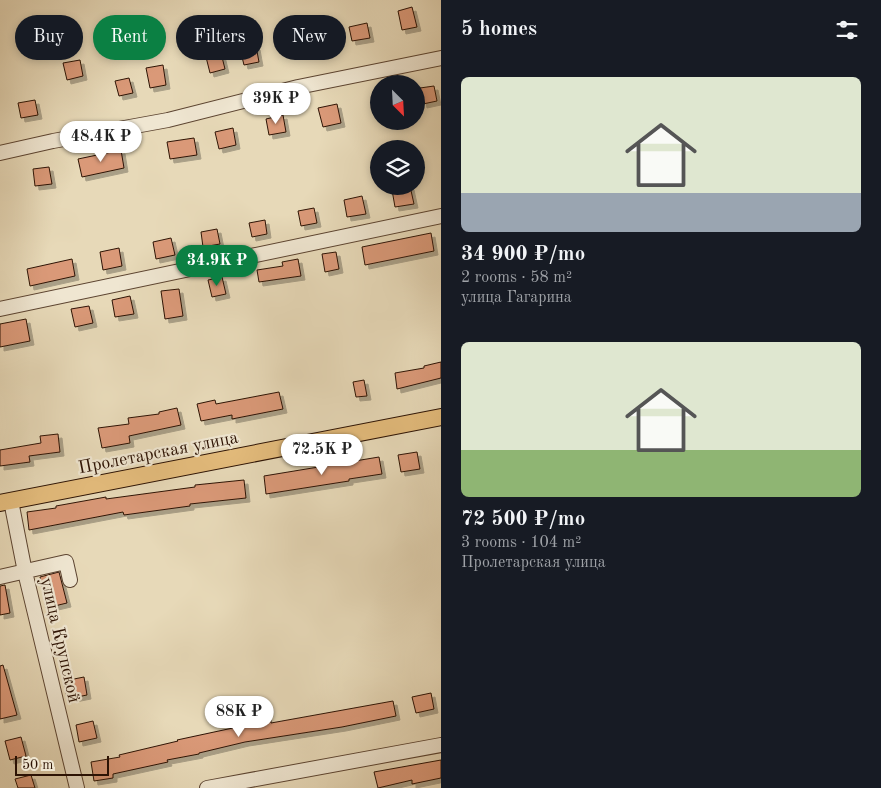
<!DOCTYPE html>
<meta charset="utf-8">
<style>
body{margin:0;font-family:"Old Standard TT",serif;background:#20242c;color:#f1f3f6;height:100vh;display:flex;flex-direction:column;font-size:19px;white-space:nowrap}
*{box-sizing:border-box;margin:0}
p{font-size:16px;color:#9ea1a6}
.icon{flex:none;width:28px;height:28px;fill:none;stroke:currentColor;stroke-width:2;stroke-linecap:round;stroke-linejoin:round}
.map{position:relative;flex:1;overflow:hidden}
.panel{display:flex;flex-direction:column;background:#171b24;width:440px}
.panel>*{flex:none}
.top-card{position:absolute;left:15px;top:15px;width:350px;height:45px;display:flex;gap:10px}
.needle{width:32px;rotate:156deg}
.fabs{position:absolute;left:370px;top:75px;display:grid;gap:10px}
.fabs a{display:grid;place-items:center;width:55px;height:55px;border-radius:50%;background:#171b24;box-shadow:0 2px 8px #0003;font-size:25px}
.scale{position:absolute;left:15px;bottom:12px;width:94px;box-sizing:border-box;padding-left:5px;border:2px solid #2d1304;border-top:0;font-size:14px;line-height:18px;white-space:nowrap;color:#2d1304;-webkit-text-stroke:4px #efe6d1;paint-order:stroke}
.price{position:absolute;translate:-50% -42px;padding:0 11px;border-radius:18px;background:#fff;color:#222;font-size:16px;line-height:32px;filter:drop-shadow(0 1px 2px #0008)}
.price::after{content:'';position:absolute;left:50%;top:30px;width:15px;height:11px;margin-left:-8px;background:inherit;clip-path:polygon(0 0,100% 0,50% 100%)}
.price.selected{background:#0b8043;color:#fff}
ul{padding:0;list-style:none}
li{display:grid;align-content:center;gap:10px;height:265px;padding:0 20px}
li span{display:grid;place-items:center;height:155px;border-radius:8px;color:#555}
li>.icon{margin-inline-start:auto}
span .icon{width:90px;height:90px;fill:#fffc;stroke-width:1}
li b{font-size:21px}
h2{display:flex;justify-content:space-between;align-items:center;height:60px;padding:0 20px;font-size:21px}
.tag{padding:0 18px;border-radius:22px;background:#171b24;box-shadow:0 2px 8px #0003;font-size:18px;line-height:45px}
.tag.selected{background:#0b8043;color:#fff}
main{display:flex;flex:1;min-height:0}
.map>svg:first-child{display:block}
.building{fill:#da9978;stroke:#2d1304;filter:url(#shadow)}
.lines{fill:none;stroke-linecap:round;stroke-linejoin:round}
.minor-casing{stroke:#5c4431;stroke-width:16}
.major-casing{stroke:#2d1304;stroke-width:18}
.minor{stroke:#efe6d1;stroke-width:14}
.major{stroke:#e4bc7c;stroke-width:16}
.labels{text-anchor:middle;stroke-width:4.5;stroke-linejoin:round;paint-order:stroke}
.street-label{font-size:18px;fill:#2d1304;stroke:#efe6d1}
</style>
<main>
<div class="map">
<svg width="441" height="788" viewBox="0 0 441 788">
<defs>
<filter id="shadow"><feDropShadow dx="4" dy="4" stdDeviation="0" flood-color="#0004"/></filter>
</defs>
<rect width="100%" height="100%" fill="#e7d9b8"/>
<filter id="stains"><feTurbulence type="fractalNoise" baseFrequency=".004" numOctaves="4"/><feColorMatrix values="0 0 0 0 .2 0 0 0 0 .09 0 0 0 0 .02 0 0 0 .5 -.17"/></filter>
<radialGradient id="worn" r=".72"><stop offset=".6" stop-color="#630" stop-opacity="0"/><stop offset="1" stop-color="#630" stop-opacity=".3"/></radialGradient>
<path class="building" d="M412,7L417,27L402,30L398,11Z
M367,23L370,38L352,41L349,27Z
M319,33L322,49L306,52L303,36Z
M256,46L259,62L244,65L240,49Z
M221,53L225,69L210,73L206,57Z
M80,60L83,76L67,80L63,63Z
M163,65L166,85L150,88L146,68Z
M129,78L133,93L119,96L115,81Z
M434,86L437,101L423,104L420,88Z
M35,100L38,115L21,118L18,103Z
M337,104L341,123L323,127L318,108Z
M283,115L286,132L269,135L266,119Z
M233,128L236,145L219,149L215,132Z
M194,138L197,155L170,159L167,142Z
M121,150L124,168L82,177L78,159Z
M49,167L52,184L35,186L33,169Z
M410,186L414,204L395,207L392,190Z
M362,196L366,214L347,217L344,200Z
M314,208L317,223L301,226L298,211Z
M265,220L267,234L252,237L249,223Z
M217,229L220,244L203,247L201,232Z
M431,233L434,251L365,265L362,247Z
M171,238L175,255L156,259L153,242Z
M119,248L122,266L103,270L100,252Z
M336,252L339,269L325,272L322,254Z
M72,259L75,276L30,286L27,269Z
M298,259L301,276L259,282L257,270L283,266L282,262Z
M222,277L226,294L212,297L208,280Z
M179,289L183,316L165,319L161,291Z
M130,296L134,314L115,317L112,300Z
M89,306L93,323L75,327L71,309Z
M26,319L30,341L0,347V324Z
M441,362V378L397,389L395,373L424,368V366Z
M364,380L367,396L356,397L353,382Z
M279,392L283,409L232,419V415L201,421L197,404L215,400L216,404Z
M177,408L181,425L129,436L130,443L102,448L98,428L129,424L128,418L159,414V412Z
M58,434L60,452L29,456L30,462L0,466V450L41,443L40,436Z
M417,452L420,469L401,472L398,455Z
M379,457L382,474L349,479V481L266,494L264,476Z
M244,480L246,498L190,504V506L124,515L123,512L29,530L27,512L56,508V506L106,497V499L195,487V485Z
M59,572L67,603L46,608L40,577Z
M5,585L10,613L0,615V586Z
M3,665L17,715L0,719V666Z
M84,677L87,695L67,699L64,681Z
M431,693L434,709L416,713L412,697Z
M393,701L396,716L342,727L245,742L199,753V754L167,760L168,762L113,774V778L94,781L91,762L120,757L119,755L178,741L177,740L256,723L271,720V723Z
M93,721L97,738L79,742L76,725Z
M21,737L26,756L10,760L5,741Z
M441,760V778L412,784V780L378,788L374,772Z
M31,775L35,788H18L15,779Z"/>
<g class="lines">
<g class="minor-casing">
<path id="minor" d="M0,153L53,141L168,120L298,87L441,58
M0,309L441,216
M11,501L25,572L77,788
M0,577L66,562L70,580
M207,788L441,745"/>
</g>
<g class="major-casing">
<path id="major" d="M0,503L441,417"/>
</g>
<use href="#minor" class="minor"/>
<use href="#major" class="major"/>
</g>
<g class="labels">
<g class="street-label">
<text transform="translate(158 452) rotate(-11)" y="6">Пролетарская улица</text>
<text transform="translate(61 640) rotate(77)" y="6">улица Крупской</text>
</g>
</g>
<rect width="100%" height="100%" filter="url(#stains)"/>
<rect width="100%" height="100%" fill="url(#worn)"/>
</svg>
<div class="fabs">
<a><svg class="needle" viewBox="-14 -14 28 28"><path d="M0-13l5 13h-10z" fill="#e53935"/><path d="M0 13l5-13h-10z" fill="#9ea1a6"/></svg></a>
<a><svg class="icon" aria-label="layers" viewBox="0 0 24 24"><path d="M12 4l9 5-9 5-9-5zM3 14l9 5 9-5"/></svg></a>
</div>
<div class="scale">50 m</div>
<b class="price" style="left:276px;top:125px">39K ₽</b>
<b class="price" style="left:101px;top:163px">48.4K ₽</b>
<b class="price selected" style="left:217px;top:287px">34.9K ₽</b>
<b class="price" style="left:322px;top:476px">72.5K ₽</b>
<b class="price" style="left:239px;top:738px">88K ₽</b>
<div class="top-card">
<a class="tag">Buy</a>
<a class="tag selected">Rent</a>
<a class="tag">Filters</a>
<a class="tag">New</a>
</div>
</div>
<section class="panel">
<h2>5 homes<svg class="icon" aria-label="filters" viewBox="0 0 24 24"><path d="M4 7h16M4 17h16"/><circle cx="9" cy="7" r="2"/><circle cx="15" cy="17" r="2"/></svg></h2>
<ul>
<li><span style="background:linear-gradient(#dfe7d0 75%,#9aa5b1 0)"><svg class="icon" aria-label="home" viewBox="0 0 24 24"><path d="M3 11l9-7 9 7M6 9v11h12V9"/></svg></span><div><b>34 900 ₽/mo</b><p>2 rooms · 58 m²</p><p>улица Гагарина</p></div></li>
<li><span style="background:linear-gradient(#dfe7d0 70%,#8fb573 0)"><svg class="icon" aria-label="home" viewBox="0 0 24 24"><path d="M3 11l9-7 9 7M6 9v11h12V9"/></svg></span><div><b>72 500 ₽/mo</b><p>3 rooms · 104 m²</p><p>Пролетарская улица</p></div></li>
</ul>
</section>
</main>
